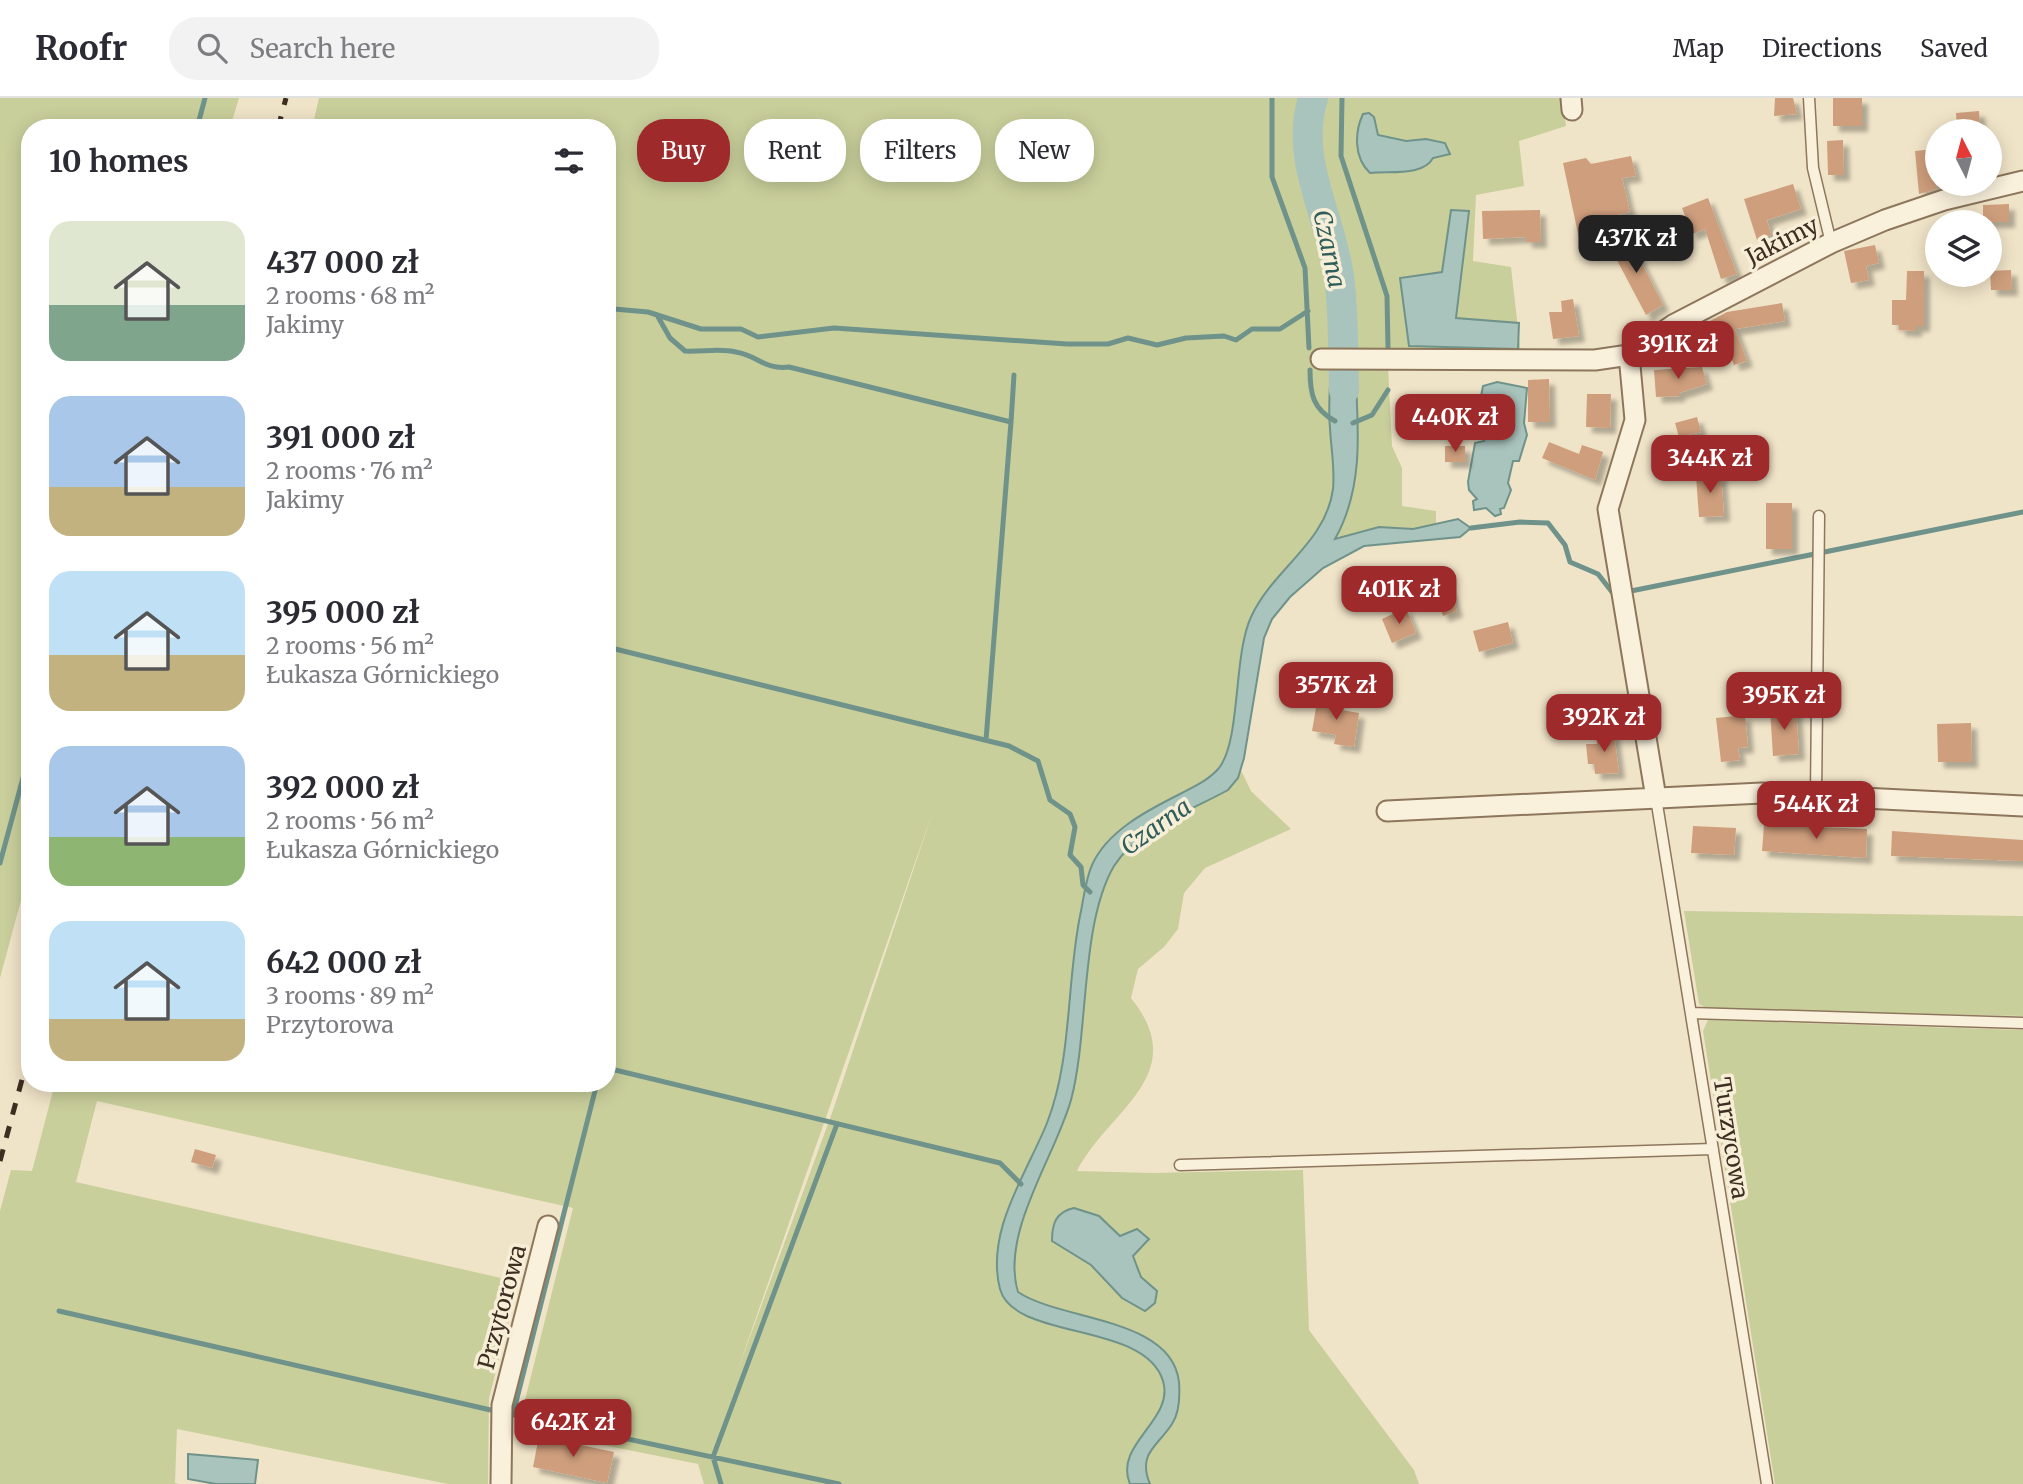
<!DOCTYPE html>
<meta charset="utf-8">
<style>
body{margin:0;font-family:Merriweather,serif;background:#f2f2f3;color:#2b2b33;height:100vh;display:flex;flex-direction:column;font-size:26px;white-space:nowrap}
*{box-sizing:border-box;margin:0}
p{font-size:23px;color:#7c7c81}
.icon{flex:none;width:38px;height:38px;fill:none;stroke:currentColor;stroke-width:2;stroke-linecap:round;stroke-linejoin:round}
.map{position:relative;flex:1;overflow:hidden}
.side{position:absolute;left:21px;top:21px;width:595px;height:973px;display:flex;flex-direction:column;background:#fff;border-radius:28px;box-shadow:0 4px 18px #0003}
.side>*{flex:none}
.top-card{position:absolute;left:637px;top:21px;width:665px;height:63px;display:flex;gap:14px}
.needle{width:46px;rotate:354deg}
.fabs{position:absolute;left:1925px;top:21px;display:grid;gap:14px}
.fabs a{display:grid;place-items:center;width:77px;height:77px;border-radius:50%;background:#fff;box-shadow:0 4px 18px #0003;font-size:35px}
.price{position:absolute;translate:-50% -60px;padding:0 16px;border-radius:14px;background:#9e2a2b;color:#fff;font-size:23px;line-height:46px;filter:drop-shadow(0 2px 4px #0008)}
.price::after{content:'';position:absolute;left:50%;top:42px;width:21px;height:16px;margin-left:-10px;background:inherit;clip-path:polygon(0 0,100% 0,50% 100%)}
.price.current{background:#222;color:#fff}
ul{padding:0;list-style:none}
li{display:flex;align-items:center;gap:21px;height:175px;padding:0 28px}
li span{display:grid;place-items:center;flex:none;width:196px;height:140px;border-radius:21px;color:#555}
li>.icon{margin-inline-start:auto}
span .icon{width:84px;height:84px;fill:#fffc;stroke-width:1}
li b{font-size:30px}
h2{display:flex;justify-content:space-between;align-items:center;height:84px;padding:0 28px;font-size:30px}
.chip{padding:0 24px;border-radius:28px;background:#fff;box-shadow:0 4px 18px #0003;font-size:24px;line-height:63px}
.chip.current{background:#9e2a2b;color:#fff}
header{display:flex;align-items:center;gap:42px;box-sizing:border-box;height:98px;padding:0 35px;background:#fff;border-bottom:2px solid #e1e1e2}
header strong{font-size:33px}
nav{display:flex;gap:38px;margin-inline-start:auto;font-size:24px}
.search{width:490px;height:63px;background:#f2f2f3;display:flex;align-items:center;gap:18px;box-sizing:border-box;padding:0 24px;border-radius:28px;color:#7c7c81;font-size:26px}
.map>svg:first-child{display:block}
.green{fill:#c9cf9b;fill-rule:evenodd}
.water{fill:#a9c4bc;stroke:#6f938a;stroke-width:2}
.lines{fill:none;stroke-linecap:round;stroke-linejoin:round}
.stream{stroke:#6f938a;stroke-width:5}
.river{stroke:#a9c4bc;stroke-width:30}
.building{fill:#cf9f7d;filter:url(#shadow)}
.service-casing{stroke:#8d765c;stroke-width:13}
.minor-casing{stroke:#8d765c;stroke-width:23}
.service{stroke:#faf1dc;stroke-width:10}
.minor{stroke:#faf1dc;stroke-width:19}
.rail{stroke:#3d2e20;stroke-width:5;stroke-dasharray:12 12;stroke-linecap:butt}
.labels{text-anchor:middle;stroke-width:7;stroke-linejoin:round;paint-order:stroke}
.street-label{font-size:23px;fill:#3d2e20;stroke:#f7eed8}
.water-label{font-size:24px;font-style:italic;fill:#2f5d5a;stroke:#f7eed8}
</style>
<header>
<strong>Roofr</strong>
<div class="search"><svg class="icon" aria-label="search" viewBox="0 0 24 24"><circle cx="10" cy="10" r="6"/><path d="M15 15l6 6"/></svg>Search here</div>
<nav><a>Map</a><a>Directions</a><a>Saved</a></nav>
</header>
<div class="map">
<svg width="2023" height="1386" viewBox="0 0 2023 1386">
<defs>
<filter id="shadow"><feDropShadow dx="6" dy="6" stdDeviation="2" flood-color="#0004"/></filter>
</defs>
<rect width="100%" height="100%" fill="#f0e4c8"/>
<path class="green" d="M0,0H239L230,30H30V769L0,880Z
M319,0H1563L1566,28L1519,43L1524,88L1476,97L1473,163L1511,169L1522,266L1388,267L1392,348L1402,370V408L1436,413V427L1413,431L1379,429L1335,442L1257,528L1237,664L1251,693L1291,731L1205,770L1184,795L1178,831L1164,849L1138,871L1131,900C1193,977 1108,1012 1077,1073L1152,1075L1303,1072L1309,1232L1414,1372L1419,1386H704L698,1366L518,1330L573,1110L97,1003L76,1084L519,1184L489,1300L488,1386H448L177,1331L175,1385L180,1386H0V1113L11,1072L32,1073L55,985H607V30H312ZM933,713L832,1015L737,1274Z
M1684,813L2023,818V918L1708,911L1699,906Z
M1708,922L2023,932V1386H1775L1703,933Z"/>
<path class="water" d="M1369,15L1374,19L1378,37L1406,43L1426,41L1445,45L1450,56L1433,60C1423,78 1393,73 1370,75C1353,59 1355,33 1363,16Z
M1451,112L1469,113L1456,220L1519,225L1518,251L1409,248L1400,180L1442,174Z
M1355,268C1358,327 1365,388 1335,441L1379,429L1413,431L1458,421L1471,430L1460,439L1364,448L1323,470L1290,499L1272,521L1264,540L1244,660L1238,680L1228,692C1192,712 1137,731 1114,768C1080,826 1089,935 1071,1002C1055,1059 1000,1135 1018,1194C1061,1223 1172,1219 1179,1284C1180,1298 1180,1314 1172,1326C1158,1348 1137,1355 1150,1386H1130C1113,1346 1175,1322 1163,1283C1145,1223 1014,1243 1000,1191C985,1133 1027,1075 1047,1025C1073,958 1066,882 1081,813C1084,798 1086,780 1092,767C1107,733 1148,712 1180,696C1193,689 1209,682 1219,670C1241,642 1233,558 1251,519C1272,472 1326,445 1333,391C1335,370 1331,350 1330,330C1328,310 1330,289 1331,269Z
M1497,284L1527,290L1524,325L1527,337L1519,363H1513L1508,385L1511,392L1504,410L1500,411L1501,416L1495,418L1486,410L1474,412L1473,403L1477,401L1469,392L1468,384L1475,345L1484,343L1487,332L1476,323L1483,288Z
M1074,1110L1099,1118L1120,1138L1137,1131L1149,1141L1133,1158L1141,1179L1157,1193L1155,1205L1145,1213L1122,1200L1091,1167L1052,1143C1052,1125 1056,1114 1074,1110Z
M188,1356L258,1362L255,1386H216L188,1381Z"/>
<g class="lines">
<path class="stream" d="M1272,0V79L1305,170L1309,250
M1342,0L1341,58L1387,198L1388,250
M197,30L205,0
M607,215L614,211L648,214L701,231H741L758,239L834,230L1067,246H1108L1128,240L1157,247L1186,240L1224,238L1236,242L1252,231H1280L1308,213
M657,217L670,240L685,253C701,254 721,250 736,254C759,258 764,272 789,269L1011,324L986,642
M1310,272C1310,296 1313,311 1335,323
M1011,324L1014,277
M1353,325L1372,317L1388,292
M1471,430L1520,424L1548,425L1565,447L1570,464L1598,476L1612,494H1617
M1631,493L2023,414
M607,549L1009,648L1038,663L1050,702L1070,716L1075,729L1070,757L1081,769L1083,787L1090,794
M0,765L30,654
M607,970L1000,1065L1021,1086
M59,1213L495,1313
M510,1316L839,1386
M513,1316L597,985
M721,1386L713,1359L837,1026"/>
<path class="river" d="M1313,0C1294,64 1331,117 1339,179C1344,216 1343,255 1344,292"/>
</g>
<path class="building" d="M1775,0H1793L1797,16L1774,18Z
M1833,0H1862V28H1833Z
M1979,13L1980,28L1957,31L1956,15Z
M1843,42L1844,77H1828L1827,43Z
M1933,51L1937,91L1919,96L1915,53Z
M1631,58L1636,78L1622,80L1630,114L1600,121L1603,140L1580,145L1563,65L1586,60L1591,66Z
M1793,86L1801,111L1767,122L1771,137L1757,142L1744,101Z
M1708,100L1737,176L1721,181L1705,131L1692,136L1682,110Z
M2009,106V124H1983V107Z
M1540,112L1541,144H1526V139L1483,141L1482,113Z
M1628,138L1663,207L1646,217L1609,147Z
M1875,147L1879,165L1866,168L1869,182L1851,185L1844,153Z
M2011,172L2012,192H1991L1990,173Z
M1907,173H1924V228H1916V233L1899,232V227H1892V202H1906Z
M1573,201L1579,238L1553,241L1549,214H1562L1561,203Z
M1782,205L1785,223L1735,231L1747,263L1734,267L1724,240L1720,243L1710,223L1727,214Z
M1702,269L1707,286L1679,295V298L1656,299L1654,272Z
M1549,281L1550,324H1528V282Z
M1587,296H1611L1610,330L1586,329Z
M1697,319L1701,334L1679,339L1675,325Z
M1549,344L1579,356L1582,347L1603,354L1595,382L1542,360Z
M1445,348H1465V364H1445Z
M1721,375L1724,418L1699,419L1696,378Z
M1766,405H1792V451H1766Z
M1450,491L1457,513L1443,518L1436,496Z
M1406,510L1416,535L1392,545L1382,521Z
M1508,524L1513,545L1479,554L1473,533Z
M1318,598L1332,600L1330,610L1359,615L1354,649L1334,646L1336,637L1312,633Z
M1796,610L1799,656L1773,658L1770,612Z
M1745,617L1748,649L1738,650L1740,662L1721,664L1716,620Z
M1971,625L1972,664H1938L1937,626Z
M1614,635L1619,675L1595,676L1594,666H1588L1586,646H1597L1596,636Z
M1764,727L1867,731L1866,760L1762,753Z
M1693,728L1736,730L1734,757L1691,755Z
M1892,733L2023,742V763L1891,758Z
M195,1051L216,1057L212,1070L191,1064Z
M539,1338L614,1354L607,1385L533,1369Z"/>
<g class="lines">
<g class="service-casing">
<path id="service" d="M1809,0L1813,70L1831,145
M1816,698L1819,418
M1656,700L1767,1386
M1691,915L2023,925
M1180,1067L1713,1051"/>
</g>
<g class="minor-casing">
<path id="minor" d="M1571,0L1572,12
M1629,257L1635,322L1608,411L1656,700
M1321,261L1595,262L1629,257L1673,227L1831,145L1885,122L1944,102L2023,83
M1387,713L1762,695L2023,708
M501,1386L502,1307L548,1128"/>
</g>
<use href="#service" class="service"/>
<use href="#minor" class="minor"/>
<path class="rail" d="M278,30L286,0
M0,1063L30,952"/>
</g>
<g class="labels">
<g class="street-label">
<text transform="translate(1782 143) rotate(-27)" y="8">Jakimy</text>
<text transform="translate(1731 1040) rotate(81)" y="8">Turzycowa</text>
<text transform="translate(502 1209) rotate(-75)" y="8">Przytorowa</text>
</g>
<g class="water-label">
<text transform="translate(1329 151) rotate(78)" y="8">Czarna</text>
<text transform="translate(1156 729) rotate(-35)" y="8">Czarna</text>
</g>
</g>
</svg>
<div class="fabs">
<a><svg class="needle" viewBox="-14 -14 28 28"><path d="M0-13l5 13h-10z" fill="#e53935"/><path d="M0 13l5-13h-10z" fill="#7c7c81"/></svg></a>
<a><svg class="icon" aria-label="layers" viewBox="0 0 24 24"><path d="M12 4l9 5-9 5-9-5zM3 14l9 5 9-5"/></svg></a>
</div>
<b class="price current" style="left:1636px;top:177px">437K zł</b>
<b class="price" style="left:1678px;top:283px">391K zł</b>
<b class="price" style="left:1455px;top:356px">440K zł</b>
<b class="price" style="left:1710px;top:397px">344K zł</b>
<b class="price" style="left:1399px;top:528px">401K zł</b>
<b class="price" style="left:1336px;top:624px">357K zł</b>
<b class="price" style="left:1784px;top:634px">395K zł</b>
<b class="price" style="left:1604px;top:656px">392K zł</b>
<b class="price" style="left:1816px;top:743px">544K zł</b>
<b class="price" style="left:573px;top:1361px">642K zł</b>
<div class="top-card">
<a class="chip current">Buy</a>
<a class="chip">Rent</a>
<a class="chip">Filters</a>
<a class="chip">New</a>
</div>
<section class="side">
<h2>10 homes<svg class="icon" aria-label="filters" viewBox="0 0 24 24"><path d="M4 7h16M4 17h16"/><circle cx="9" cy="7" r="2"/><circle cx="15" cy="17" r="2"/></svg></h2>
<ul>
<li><span style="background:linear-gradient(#dfe7d0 60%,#7fa58c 0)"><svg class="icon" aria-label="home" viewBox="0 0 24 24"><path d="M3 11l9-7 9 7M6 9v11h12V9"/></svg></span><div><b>437 000 zł</b><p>2 rooms · 68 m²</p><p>Jakimy</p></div></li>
<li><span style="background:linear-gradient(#a9c7e8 65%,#c2b280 0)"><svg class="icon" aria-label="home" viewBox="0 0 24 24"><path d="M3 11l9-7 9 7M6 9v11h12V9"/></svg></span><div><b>391 000 zł</b><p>2 rooms · 76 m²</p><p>Jakimy</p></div></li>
<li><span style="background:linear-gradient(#bfe0f5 60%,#c2b280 0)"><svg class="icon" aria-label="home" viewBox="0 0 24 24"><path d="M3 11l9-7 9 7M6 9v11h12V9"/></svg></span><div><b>395 000 zł</b><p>2 rooms · 56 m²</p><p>Łukasza Górnickiego</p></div></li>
<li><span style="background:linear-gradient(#a9c7e8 65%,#8fb573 0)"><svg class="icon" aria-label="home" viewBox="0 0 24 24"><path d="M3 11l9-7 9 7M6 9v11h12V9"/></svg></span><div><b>392 000 zł</b><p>2 rooms · 56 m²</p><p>Łukasza Górnickiego</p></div></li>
<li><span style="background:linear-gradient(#bfe0f5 70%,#c2b280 0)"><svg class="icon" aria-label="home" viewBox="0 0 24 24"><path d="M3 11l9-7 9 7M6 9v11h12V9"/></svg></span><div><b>642 000 zł</b><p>3 rooms · 89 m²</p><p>Przytorowa</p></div></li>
</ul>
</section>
</div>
